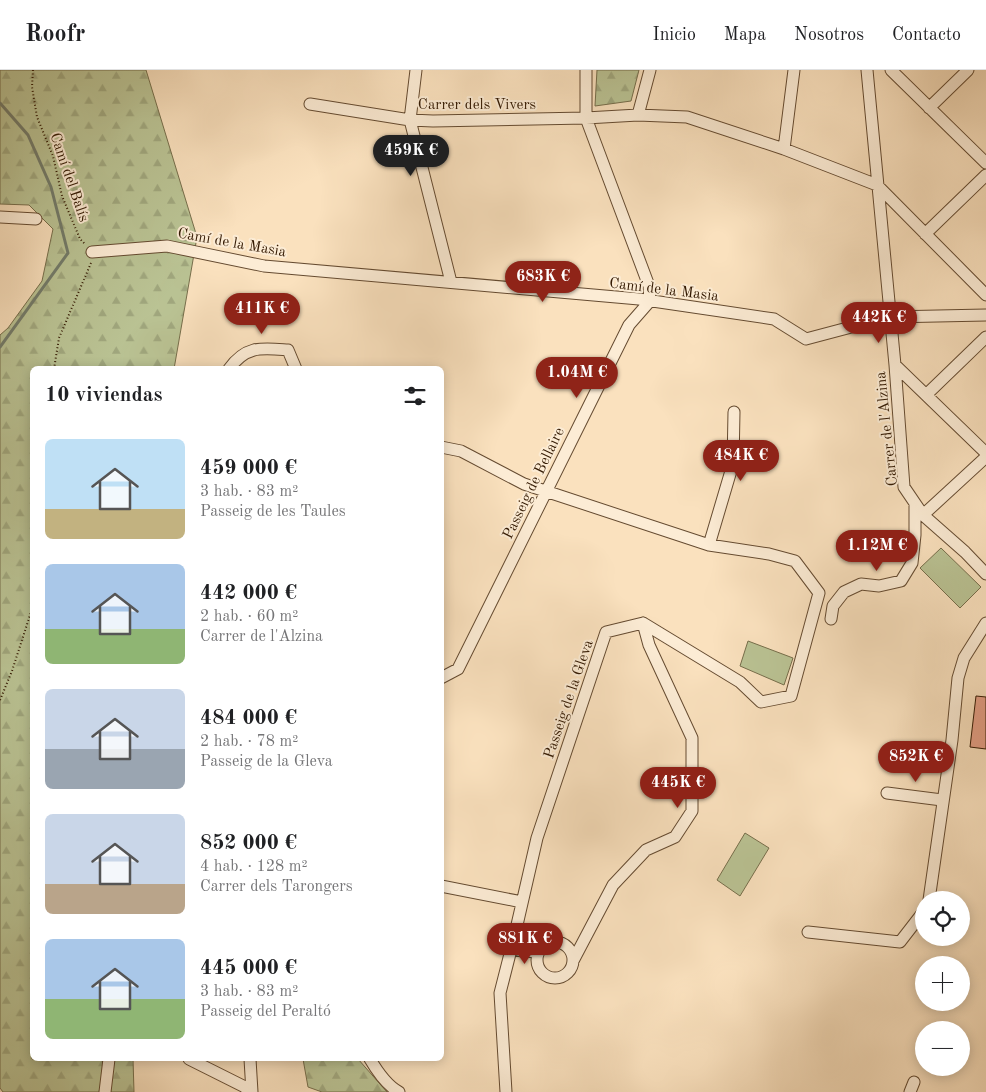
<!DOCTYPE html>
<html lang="es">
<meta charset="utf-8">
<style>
body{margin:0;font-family:"Old Standard TT",serif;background:#f2f2f2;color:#202124;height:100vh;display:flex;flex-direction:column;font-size:19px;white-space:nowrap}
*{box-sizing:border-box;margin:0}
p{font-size:16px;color:#757577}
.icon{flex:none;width:28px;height:28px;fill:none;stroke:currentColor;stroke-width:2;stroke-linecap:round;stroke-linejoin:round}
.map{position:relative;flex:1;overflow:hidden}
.details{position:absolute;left:30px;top:296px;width:414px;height:695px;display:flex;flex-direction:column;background:#fff;border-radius:8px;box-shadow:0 2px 12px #0003}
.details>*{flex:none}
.controls{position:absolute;left:915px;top:821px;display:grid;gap:10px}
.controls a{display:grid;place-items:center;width:55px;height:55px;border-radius:50%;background:#fff;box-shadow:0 2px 12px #0003;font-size:25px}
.price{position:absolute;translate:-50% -42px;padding:0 11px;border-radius:18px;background:#8f2418;color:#fff;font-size:16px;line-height:32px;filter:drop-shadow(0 1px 2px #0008)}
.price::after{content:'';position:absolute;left:50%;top:30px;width:15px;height:11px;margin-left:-8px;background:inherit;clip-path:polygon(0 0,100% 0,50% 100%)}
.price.on{background:#222;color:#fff}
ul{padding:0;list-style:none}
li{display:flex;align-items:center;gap:15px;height:125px;padding:0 15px}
li span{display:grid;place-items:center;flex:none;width:140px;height:100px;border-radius:8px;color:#555}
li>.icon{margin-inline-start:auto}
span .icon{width:60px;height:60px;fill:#fffc;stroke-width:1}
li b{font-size:21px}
h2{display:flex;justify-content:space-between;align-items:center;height:60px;padding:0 15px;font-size:21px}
header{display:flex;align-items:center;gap:30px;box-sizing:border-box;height:70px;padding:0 25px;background:#fff;border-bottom:1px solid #e0e0e0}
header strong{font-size:24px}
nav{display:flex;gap:28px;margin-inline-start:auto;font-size:18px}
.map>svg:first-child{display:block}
.forest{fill:url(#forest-firs);stroke:#766e4b}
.park{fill:#bac394;stroke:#766e4b}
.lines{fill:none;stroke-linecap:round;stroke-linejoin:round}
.stream{stroke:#737c6b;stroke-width:3}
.building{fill:#e6a087;stroke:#331902}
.minor-casing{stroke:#654b31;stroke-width:13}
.path{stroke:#331902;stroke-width:2;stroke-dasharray:1 2.5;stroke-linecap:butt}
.minor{stroke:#fcecd5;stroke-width:11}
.labels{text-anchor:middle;stroke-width:4;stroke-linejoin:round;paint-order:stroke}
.street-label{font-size:15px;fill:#331902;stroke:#fcecd5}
</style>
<header>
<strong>Roofr</strong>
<nav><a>Inicio</a><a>Mapa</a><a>Nosotros</a><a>Contacto</a></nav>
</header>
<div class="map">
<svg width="986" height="1022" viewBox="0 0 986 1022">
<defs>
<pattern id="forest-firs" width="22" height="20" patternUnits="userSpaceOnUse" patternTransform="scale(1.25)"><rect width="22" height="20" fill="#bac394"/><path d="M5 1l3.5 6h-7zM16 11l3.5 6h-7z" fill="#a0a77e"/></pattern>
</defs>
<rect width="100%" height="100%" fill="#fae1be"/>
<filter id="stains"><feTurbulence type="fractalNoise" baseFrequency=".004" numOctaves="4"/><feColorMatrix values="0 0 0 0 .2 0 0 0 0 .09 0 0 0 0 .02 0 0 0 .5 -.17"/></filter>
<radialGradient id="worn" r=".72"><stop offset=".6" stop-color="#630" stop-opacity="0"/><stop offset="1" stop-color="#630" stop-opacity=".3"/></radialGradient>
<path class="forest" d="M0,0H146L197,167L174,299H32V989H133L134,1022H3L0,1018V265L8,258L42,211L53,159L29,135L0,134Z
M597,0H639L631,31L595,36Z
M303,989H358L387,1022H322L308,1017Z"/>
<path class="park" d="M941,478L981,517L960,538L920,498Z
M748,571L793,588L784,615L740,596Z
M745,763L769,778L740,826L717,810Z"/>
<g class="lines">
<path class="stream" d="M0,33L28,65L51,117L68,183L0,277"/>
</g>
<path class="building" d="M976,626L986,627V679L970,677Z"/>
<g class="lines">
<g class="minor-casing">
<path id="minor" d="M416,0L410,50L451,212
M867,0L895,295L904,417L923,445L965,482L986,504
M891,0L986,93
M310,34L410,50L433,51L586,48L638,45L687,47L784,79L877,115L986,225
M929,38L968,0
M638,45L650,0
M784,79L794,0
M0,147L36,149
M925,164L986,105
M92,182L167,176L264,196L639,229L774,249L806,269L889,247L986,245
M895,295L986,383
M229,299C246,275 262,278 288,280L296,299
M926,325L986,267
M441,377L461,381L524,414L709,475L769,484L795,491L819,523L791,626L761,632L740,612L643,553L606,562L537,768L514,868L500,923L506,1022
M923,445L986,387
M709,475L733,394L734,342
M831,549L833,536L844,522L861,514L879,516L901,511L912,493L915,465V434
M441,608L458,599L629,255L650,231L649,216L586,48V0
M887,723L942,730
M441,816L522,832
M929,830L952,670L958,608L964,588L986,553
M808,862L900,872L924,841
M537 890a18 18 0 1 1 36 0a18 18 0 1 1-36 0Z
M511,878L525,882L540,879
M573,891L613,815L646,780L675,767L692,741V668L649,575L643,553
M189,989L245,1017L248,1022
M250,989L252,1022
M370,989C377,1001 386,1015 399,1022
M105,1022L109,989
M910,1022L914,1012"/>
</g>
<path class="path" d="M33,0L32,17L37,47L53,86L62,126L80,169L85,174
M54,299L59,268L91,193
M0,630L12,601L32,539"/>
<use href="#minor" class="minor"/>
</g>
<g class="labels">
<g class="street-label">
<text x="477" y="39">Carrer dels Vivers</text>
<text transform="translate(70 107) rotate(71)" y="5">Camí del Balís</text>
<text transform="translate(232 172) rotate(10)" y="5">Camí de la Masia</text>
<text transform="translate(664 219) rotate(7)" y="5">Camí de la Masia</text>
<text transform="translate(886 359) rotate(-96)" y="5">Carrer de l'Alzina</text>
<text transform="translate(533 413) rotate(-64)" y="5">Passeig de Bellaire</text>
<text transform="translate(568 629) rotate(-71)" y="5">Passeig de la Gleva</text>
</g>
</g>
<rect width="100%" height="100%" filter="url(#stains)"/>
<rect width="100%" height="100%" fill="url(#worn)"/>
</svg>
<div class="controls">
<a><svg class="icon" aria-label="locate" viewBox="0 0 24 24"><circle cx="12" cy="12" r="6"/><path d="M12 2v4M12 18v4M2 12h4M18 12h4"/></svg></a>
<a>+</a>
<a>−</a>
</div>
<b class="price on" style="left:411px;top:107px">459K €</b>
<b class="price" style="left:543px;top:233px">683K €</b>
<b class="price" style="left:262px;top:265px">411K €</b>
<b class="price" style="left:879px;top:274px">442K €</b>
<b class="price" style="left:577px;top:329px">1.04M €</b>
<b class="price" style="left:741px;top:412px">484K €</b>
<b class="price" style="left:877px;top:502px">1.12M €</b>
<b class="price" style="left:916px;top:713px">852K €</b>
<b class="price" style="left:678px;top:739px">445K €</b>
<b class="price" style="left:525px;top:895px">881K €</b>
<section class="details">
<h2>10 viviendas<svg class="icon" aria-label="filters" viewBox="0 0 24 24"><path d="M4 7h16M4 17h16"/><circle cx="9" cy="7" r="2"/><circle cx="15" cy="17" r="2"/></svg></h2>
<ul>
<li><span style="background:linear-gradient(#bfe0f5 70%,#c2b280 0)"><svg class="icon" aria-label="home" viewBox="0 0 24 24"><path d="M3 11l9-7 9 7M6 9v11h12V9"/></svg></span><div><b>459 000 €</b><p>3 hab. · 83 m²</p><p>Passeig de les Taules</p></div></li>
<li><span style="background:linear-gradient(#a9c7e8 65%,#8fb573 0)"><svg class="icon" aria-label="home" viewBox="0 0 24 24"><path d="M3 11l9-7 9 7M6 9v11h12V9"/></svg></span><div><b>442 000 €</b><p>2 hab. · 60 m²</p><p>Carrer de l'Alzina</p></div></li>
<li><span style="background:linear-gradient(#c9d6e8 60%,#9aa5b1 0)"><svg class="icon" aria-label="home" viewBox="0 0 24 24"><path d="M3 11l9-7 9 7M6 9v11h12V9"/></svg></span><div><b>484 000 €</b><p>2 hab. · 78 m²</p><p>Passeig de la Gleva</p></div></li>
<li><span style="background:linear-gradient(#c9d6e8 70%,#b9a48a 0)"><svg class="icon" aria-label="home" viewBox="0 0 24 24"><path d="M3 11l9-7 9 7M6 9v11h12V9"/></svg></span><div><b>852 000 €</b><p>4 hab. · 128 m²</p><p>Carrer dels Tarongers</p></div></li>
<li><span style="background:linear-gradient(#a9c7e8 60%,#8fb573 0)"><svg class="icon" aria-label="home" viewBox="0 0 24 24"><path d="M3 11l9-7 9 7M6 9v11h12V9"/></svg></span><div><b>445 000 €</b><p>3 hab. · 83 m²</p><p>Passeig del Peraltó</p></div></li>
</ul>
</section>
</div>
